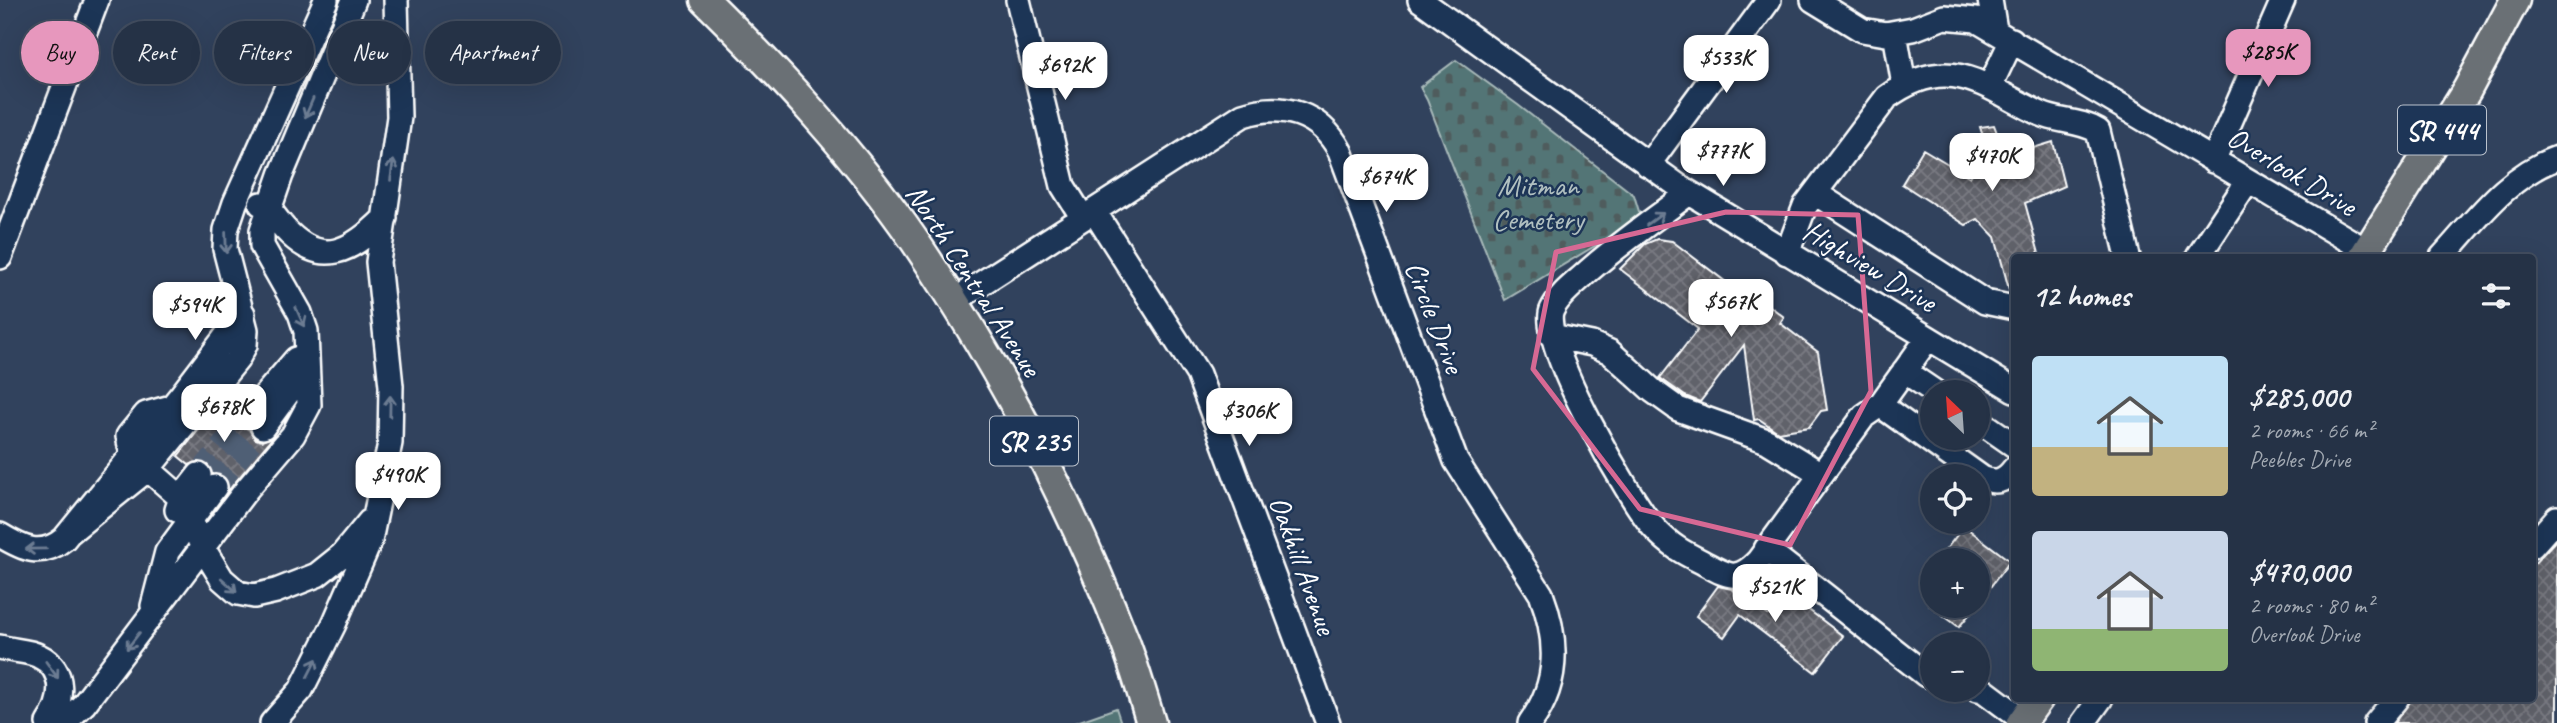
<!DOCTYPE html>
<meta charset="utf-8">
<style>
body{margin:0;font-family:Caveat,sans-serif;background:#313e51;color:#f1f3f6;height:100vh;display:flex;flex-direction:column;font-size:26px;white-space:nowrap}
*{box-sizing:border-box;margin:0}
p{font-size:23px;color:#a3aab3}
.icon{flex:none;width:38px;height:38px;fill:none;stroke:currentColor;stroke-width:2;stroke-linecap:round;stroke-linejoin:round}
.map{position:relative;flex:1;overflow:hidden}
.panel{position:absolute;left:2011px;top:254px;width:525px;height:448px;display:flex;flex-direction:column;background:#253246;border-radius:7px;box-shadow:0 7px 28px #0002,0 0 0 2px #424d5f}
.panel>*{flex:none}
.hud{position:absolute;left:21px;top:21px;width:665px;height:63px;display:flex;gap:14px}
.needle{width:46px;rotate:335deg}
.tools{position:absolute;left:1920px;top:380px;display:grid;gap:14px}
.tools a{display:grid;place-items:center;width:70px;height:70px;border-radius:50%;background:#253246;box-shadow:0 7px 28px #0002,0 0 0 2px #424d5f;font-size:35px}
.price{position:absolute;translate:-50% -60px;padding:0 16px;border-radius:14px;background:#fff;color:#222;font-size:23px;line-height:46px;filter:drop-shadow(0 2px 4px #0008)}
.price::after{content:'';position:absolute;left:50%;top:42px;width:21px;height:16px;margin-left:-10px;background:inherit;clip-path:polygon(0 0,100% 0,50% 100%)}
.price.active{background:#e797bd;color:#111}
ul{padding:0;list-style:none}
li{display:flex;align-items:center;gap:21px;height:175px;padding:0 21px}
li span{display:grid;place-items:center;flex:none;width:196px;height:140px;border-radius:7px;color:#555}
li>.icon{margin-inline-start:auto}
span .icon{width:84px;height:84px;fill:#fffc;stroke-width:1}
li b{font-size:30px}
h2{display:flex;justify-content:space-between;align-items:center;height:84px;padding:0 21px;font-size:30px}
.chip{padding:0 24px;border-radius:32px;background:#253246;box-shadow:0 7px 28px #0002,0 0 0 2px #424d5f;font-size:24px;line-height:63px}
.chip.active{background:#e797bd;color:#111}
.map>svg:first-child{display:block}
.cemetery{fill:url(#cemetery-stones);stroke:#a9baba;stroke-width:2}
.park{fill:url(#park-tufts);stroke:#a9baba;stroke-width:2}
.building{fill:url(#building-cross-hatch);stroke:#fff;stroke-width:2}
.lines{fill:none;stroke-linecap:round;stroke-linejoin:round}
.minor-tunnel{stroke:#505e75;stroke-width:23;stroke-dasharray:23 11;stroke-linecap:butt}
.minor-casing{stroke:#fff;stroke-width:28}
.major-casing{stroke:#fff;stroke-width:33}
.minor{stroke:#1d3557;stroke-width:23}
.major{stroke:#6a7074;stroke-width:28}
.oneway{stroke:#6c7c92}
.marked{fill:none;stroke:#d76994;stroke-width:5;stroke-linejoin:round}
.labels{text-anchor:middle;stroke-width:5;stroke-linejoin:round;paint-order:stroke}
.shield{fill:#1d3557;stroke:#bbc2cd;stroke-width:2}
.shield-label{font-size:28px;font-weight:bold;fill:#fff}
.street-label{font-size:30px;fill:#fff;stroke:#1d3557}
.park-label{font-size:30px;fill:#b2c1c1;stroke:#1d3557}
</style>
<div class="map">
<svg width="2557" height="723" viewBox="0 0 2557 723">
<defs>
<pattern id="cemetery-stones" width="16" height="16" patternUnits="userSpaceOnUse" patternTransform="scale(1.75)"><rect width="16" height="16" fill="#537576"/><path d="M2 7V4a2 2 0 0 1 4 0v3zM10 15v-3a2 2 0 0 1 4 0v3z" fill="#4f5c5d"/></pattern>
<pattern id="park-tufts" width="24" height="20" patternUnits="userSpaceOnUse" patternTransform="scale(1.75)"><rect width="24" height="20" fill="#537576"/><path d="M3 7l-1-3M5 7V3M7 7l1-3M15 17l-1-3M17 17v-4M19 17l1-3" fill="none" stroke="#4f5c5d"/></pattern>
<pattern id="building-cross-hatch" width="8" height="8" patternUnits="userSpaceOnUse" patternTransform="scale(1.75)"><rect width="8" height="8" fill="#61626b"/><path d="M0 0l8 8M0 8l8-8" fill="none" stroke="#797a81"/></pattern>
</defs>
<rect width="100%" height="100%" fill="#31425d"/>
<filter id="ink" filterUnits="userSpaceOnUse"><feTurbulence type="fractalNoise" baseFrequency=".0143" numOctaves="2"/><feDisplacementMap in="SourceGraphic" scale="14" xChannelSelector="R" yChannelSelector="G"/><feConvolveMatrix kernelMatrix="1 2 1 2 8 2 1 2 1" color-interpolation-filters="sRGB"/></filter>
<g filter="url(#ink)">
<path class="cemetery" d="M1456,60L1518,105L1634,195L1641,218L1505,300L1427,100L1420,87Z"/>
<path class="park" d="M1116,708L1121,723H1074Z"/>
<path class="building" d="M1994,125L2002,146L2010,155L2053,142L2064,186L2025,203L2040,257H2014V292L2010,293L1995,237L1978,219L1966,225L1902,184L1923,149L1970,177L1987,149L1980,127Z
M1657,239L1672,241L1763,310L1767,304L1784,317L1780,323L1818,352L1827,410L1821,411L1809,427L1778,432L1759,419L1754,420L1744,345L1700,402L1685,396L1660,378L1698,329L1620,269L1645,244Z
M223,399L241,402L234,412L235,420L239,426L249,429L255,439L262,441L274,436L228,491L227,481L223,475L213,474L207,464L200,461L189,465L178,456Z
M1964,526L2010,561L1978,603V560H1938Z
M2557,539V723H2394L2413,698H2532V566Z
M1718,586L1732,589L1768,615L1785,592L1843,636L1815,672L1740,615L1724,637L1696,616Z
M1931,606H1976L1959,627Z"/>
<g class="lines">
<path class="minor-tunnel" d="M199,475L248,415
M215,487L263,427"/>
<g class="minor-casing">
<path id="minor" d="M1018,0L1063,186L1083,218
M1420,0L1680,187L2014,390
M1813,0L1862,30L1886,34L1913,29L1944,17L1976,20L2367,251
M1990,0L1995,30
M1895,33L1904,85
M1990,86L2012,40
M2213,161L2283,0
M1648,165L1769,0
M1689,193C1654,220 1617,245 1584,275C1573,285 1558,296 1552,310C1537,340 1631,503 1655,529C1671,546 1682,552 1702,562C1726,575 1736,584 1758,561L1864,416L1880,405
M1815,193L1985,302L2014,308
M261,204C272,210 276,219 284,228C321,269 351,252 385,218
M1094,211L1198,374L1328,723
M1787,253L1805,206L1887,97C1950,51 1984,87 2041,114C2059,122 2080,120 2098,131L2128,257
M0,257L97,0
M2198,257L2248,181
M2442,257C2476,220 2508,175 2557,158
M954,301L1243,115C1282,102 1320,113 1340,151L1456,461L1541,594C1558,639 1560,683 1530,723
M1552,336L1592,344L1610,352L1653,391L1678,409L1767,441L1821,474
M1928,338L1880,405L1982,478C1996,484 2005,481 2014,469
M1904,371L1935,392
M171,407L146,414L128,436L132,455L181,498L203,548L222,579L238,593L254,596L276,591L317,575L342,555L369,522
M248,415L296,359
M1978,420L2014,445
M263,427L291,389L303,355
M177,510L181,498L199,475
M70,532L148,469L237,360L245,345L246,330L225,249L226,230L235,203L326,0
M0,535C23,549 41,558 64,539L182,394L243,314
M2532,546L2557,518
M1766,549L1926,675L1932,676
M153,606L167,552L215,487
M0,647C12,651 28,650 39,656C67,669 63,702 48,723
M1978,689L1983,690L2023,720
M64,723L84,704L247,489L293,435L309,405L306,331L300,313L262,246V230L281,175L354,0
M272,723L301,690L334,624L370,541L390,443L391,386L378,262L399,117L396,0
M2083,723L2101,698
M2376,723L2397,698"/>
</g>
<g class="major-casing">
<path id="major" d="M705,0C780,74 854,153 914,240C999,365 1070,501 1125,642C1135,669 1143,696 1151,723
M2363,257L2467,90L2515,0
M2021,723L2039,698"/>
</g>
<use href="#minor" class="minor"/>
<use href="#major" class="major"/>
</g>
<defs><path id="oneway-shaft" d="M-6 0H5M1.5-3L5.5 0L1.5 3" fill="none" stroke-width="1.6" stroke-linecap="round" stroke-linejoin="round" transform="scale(1.75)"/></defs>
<g class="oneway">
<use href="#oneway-shaft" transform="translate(309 108) rotate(113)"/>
<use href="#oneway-shaft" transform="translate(392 170) rotate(-82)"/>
<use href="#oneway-shaft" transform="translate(1655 219) rotate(-36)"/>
<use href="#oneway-shaft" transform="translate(226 243) rotate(88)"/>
<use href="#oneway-shaft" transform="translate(300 317) rotate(66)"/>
<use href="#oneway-shaft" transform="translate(390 406) rotate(-89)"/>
<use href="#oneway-shaft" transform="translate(36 549) rotate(179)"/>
<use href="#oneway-shaft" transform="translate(229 585) rotate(42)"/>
<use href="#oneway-shaft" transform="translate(133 641) rotate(128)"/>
<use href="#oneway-shaft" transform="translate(312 668) rotate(-63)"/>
<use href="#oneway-shaft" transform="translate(52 670) rotate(54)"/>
</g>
</g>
<path class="marked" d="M1726,212L1858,215L1871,391L1790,545L1640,509L1533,369L1556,252Z"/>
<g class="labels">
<g class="shield">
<rect x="2398" y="105.5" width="88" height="49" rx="5"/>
<rect x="990" y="416.5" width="88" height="49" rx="5"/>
</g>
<g class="shield-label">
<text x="2442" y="140">SR 444</text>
<text x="1034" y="451">SR 235</text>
</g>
<g class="street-label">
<text transform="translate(2292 171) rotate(31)" y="10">Overlook Drive</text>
<text transform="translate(1870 266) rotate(31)" y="10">Highview Drive</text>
<text transform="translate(974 280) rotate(57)" y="10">North Central Avenue</text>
<text transform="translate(1435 317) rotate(69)" y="10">Circle Drive</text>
<text transform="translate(1303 565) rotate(70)" y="10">Oakhill Avenue</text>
</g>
<g class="park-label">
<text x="1538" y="195">Mitman<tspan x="1538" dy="34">Cemetery</tspan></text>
</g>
</g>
</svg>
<div class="tools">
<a><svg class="needle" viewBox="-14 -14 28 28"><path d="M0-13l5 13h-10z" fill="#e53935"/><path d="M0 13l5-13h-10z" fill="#a3aab3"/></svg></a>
<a><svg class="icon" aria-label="locate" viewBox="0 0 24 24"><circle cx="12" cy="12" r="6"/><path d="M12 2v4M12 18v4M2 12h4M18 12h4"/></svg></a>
<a>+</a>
<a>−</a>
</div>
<b class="price active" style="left:2268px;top:89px">$285K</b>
<b class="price" style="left:1726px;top:95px">$533K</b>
<b class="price" style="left:1065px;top:102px">$692K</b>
<b class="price" style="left:1723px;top:188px">$777K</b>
<b class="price" style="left:1992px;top:193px">$470K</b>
<b class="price" style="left:1386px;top:214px">$674K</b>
<b class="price" style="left:1731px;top:339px">$567K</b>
<b class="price" style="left:195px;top:342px">$594K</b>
<b class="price" style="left:224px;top:444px">$678K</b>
<b class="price" style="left:1249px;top:448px">$306K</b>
<b class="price" style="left:398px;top:512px">$490K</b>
<b class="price" style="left:1775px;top:624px">$521K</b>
<div class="hud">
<a class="chip active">Buy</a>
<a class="chip">Rent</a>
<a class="chip">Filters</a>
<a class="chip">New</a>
<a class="chip">Apartment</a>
</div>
<section class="panel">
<h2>12 homes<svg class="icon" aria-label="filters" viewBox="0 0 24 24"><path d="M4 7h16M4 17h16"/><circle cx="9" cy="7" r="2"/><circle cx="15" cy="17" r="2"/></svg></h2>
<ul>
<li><span style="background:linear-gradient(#bfe0f5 65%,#c2b280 0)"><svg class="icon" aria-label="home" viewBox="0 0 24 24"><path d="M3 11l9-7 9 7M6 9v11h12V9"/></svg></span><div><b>$285,000</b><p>2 rooms · 66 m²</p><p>Peebles Drive</p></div></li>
<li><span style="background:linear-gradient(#c9d6e8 70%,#8fb573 0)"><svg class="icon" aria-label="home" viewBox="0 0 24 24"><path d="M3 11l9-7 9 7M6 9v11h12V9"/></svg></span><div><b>$470,000</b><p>2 rooms · 80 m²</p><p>Overlook Drive</p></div></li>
</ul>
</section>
</div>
